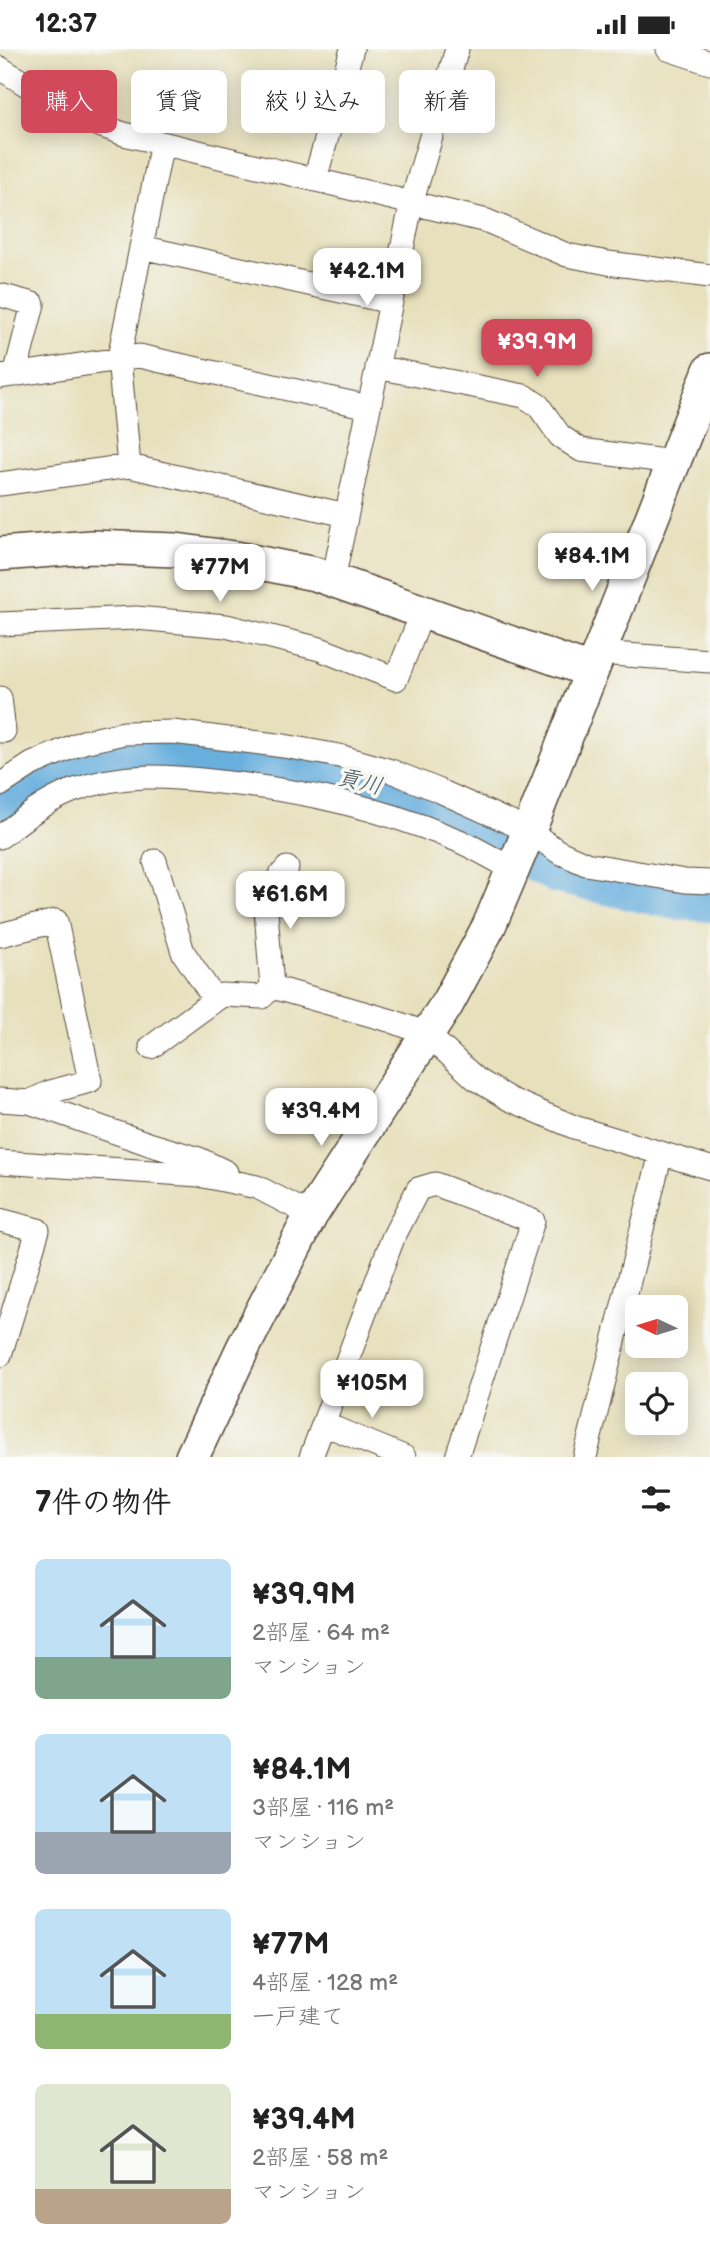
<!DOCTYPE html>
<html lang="ja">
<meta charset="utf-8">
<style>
body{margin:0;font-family:"Balsamiq Sans","Klee One",sans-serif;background:#f6f6f6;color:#222;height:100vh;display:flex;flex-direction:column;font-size:26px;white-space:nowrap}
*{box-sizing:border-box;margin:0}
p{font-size:23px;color:#767676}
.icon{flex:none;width:38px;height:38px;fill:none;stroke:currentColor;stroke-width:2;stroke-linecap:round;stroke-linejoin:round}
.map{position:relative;height:1408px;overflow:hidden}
.side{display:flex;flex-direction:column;background:#fff;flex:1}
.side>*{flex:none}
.guide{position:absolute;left:21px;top:21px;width:668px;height:63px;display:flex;gap:14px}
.needle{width:46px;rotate:274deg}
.tools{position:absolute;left:625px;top:1246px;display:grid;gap:14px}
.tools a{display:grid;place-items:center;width:63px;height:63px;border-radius:10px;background:#fff;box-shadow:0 4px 18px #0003;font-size:35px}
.price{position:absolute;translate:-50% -60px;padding:0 16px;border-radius:14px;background:#fff;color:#222;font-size:23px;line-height:46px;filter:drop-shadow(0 2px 4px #0008)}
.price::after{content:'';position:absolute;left:50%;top:42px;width:21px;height:16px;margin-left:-10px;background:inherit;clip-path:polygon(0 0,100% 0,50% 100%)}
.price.selected{background:#d1495b;color:#fff}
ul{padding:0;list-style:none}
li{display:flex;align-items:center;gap:21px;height:175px;padding:0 35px}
li span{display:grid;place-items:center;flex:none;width:196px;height:140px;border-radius:10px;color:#555}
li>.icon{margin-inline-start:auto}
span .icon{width:84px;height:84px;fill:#fffc;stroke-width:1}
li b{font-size:30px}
h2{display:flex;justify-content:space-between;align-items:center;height:84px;padding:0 35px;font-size:30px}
.tag{padding:0 24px;border-radius:10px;background:#fff;box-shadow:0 4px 18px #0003;font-size:24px;line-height:63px}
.tag.selected{background:#d1495b;color:#fff}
.status{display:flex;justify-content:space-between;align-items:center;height:49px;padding:0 35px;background:#fff;direction:ltr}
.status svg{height:19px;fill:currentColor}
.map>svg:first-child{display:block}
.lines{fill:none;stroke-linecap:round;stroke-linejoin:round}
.river{stroke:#67afde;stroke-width:38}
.street-casing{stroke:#554536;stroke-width:25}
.secondary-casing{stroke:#554536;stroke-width:36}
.street{stroke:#fff;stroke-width:23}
.secondary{stroke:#fff;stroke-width:33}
.labels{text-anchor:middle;stroke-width:7;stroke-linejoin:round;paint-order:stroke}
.water-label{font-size:23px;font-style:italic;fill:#4a5961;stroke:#f6f6f2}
</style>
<div class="status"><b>12:37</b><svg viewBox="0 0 49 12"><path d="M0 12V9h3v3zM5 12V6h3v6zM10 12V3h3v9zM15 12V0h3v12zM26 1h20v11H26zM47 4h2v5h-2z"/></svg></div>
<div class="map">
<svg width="710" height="1408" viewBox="0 0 710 1408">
<rect width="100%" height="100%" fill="#f6f6f2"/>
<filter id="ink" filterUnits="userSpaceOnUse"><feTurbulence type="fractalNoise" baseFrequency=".0143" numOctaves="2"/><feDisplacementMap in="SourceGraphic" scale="14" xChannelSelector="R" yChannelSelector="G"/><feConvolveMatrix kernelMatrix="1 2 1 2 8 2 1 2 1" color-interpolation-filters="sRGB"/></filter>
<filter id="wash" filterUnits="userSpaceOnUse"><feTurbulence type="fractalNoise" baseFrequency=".00686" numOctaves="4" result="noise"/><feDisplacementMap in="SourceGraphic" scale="28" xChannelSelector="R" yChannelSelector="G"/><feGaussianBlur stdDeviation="1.57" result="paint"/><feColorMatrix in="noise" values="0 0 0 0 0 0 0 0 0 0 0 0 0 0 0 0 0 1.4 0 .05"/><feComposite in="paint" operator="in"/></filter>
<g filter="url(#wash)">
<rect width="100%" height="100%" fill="#e7e0bc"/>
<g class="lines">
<path class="river" d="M0,764L35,741L73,723L120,711L174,705L263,714L333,725L410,746L557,826L671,851L710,854"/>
</g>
</g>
<g filter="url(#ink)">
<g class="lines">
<g class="street-casing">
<path id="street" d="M668,0L710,14
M0,19L77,68L124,85L487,172L567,206L608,214L710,227
M315,130L352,0
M141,198L391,253
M0,246L33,255L15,326
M377,318L524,347L538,356L560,387L581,401L672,413
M0,328L139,307L369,358
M129,417L119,309L162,94
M0,435L129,417L346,466
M333,531L412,152L457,0
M0,575L136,569L226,577L320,600L396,630L423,562
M598,604L710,612
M0,649L4,682H0
M0,736L32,715L83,693L124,684L173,683L284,697L339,707L391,722L440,742L529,782L559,803L586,815L685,832L710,833
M0,788C23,770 44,753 72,742C122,723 168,727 219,733C301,741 375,757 452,789C473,797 493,810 513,820
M155,812L183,903L215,951
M0,886L56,872L90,1032L50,1043L29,1053
M272,938L266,862L270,839L287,819
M151,998L222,946L262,948L272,938L392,972L427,985L476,1030L509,1050L574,1078L710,1119
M0,1051L29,1053L152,1096L199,1110L226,1123
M0,1113L199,1126L257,1138L311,1166
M0,1171L38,1181L0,1306
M324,1375L404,1408
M311,1408L393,1189L418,1140L435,1135L533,1172L457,1408
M585,1408L661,1104"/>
</g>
<g class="secondary-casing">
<path id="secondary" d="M0,505L91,498L176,501L235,509L315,525L591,622
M192,1408L243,1299L311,1166L447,955L489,877L529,782L710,321"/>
</g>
<use href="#street" class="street"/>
<use href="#secondary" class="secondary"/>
</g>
</g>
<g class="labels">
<g class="water-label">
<text transform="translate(360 732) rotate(14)" y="8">貢川</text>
</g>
</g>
</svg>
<div class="tools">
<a><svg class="needle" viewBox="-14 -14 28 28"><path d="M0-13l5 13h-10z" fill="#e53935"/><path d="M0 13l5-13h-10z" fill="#767676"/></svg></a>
<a><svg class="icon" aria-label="locate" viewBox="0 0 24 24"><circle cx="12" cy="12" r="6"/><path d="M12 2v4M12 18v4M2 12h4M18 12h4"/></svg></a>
</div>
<b class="price" style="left:367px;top:259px">¥42.1M</b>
<b class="price selected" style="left:537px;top:330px">¥39.9M</b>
<b class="price" style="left:592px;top:544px">¥84.1M</b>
<b class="price" style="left:220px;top:555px">¥77M</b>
<b class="price" style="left:290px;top:882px">¥61.6M</b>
<b class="price" style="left:321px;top:1099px">¥39.4M</b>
<b class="price" style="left:372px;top:1371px">¥105M</b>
<div class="guide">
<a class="tag selected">購入</a>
<a class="tag">賃貸</a>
<a class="tag">絞り込み</a>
<a class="tag">新着</a>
</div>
</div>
<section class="side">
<h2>7件の物件<svg class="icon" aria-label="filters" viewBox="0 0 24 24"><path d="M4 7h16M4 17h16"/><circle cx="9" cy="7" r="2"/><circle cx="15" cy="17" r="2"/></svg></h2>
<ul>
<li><span style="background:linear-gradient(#bfe0f5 70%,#7fa58c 0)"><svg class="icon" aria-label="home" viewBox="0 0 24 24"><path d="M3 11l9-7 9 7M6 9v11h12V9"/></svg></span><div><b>¥39.9M</b><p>2部屋 · 64 m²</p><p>マンション</p></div></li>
<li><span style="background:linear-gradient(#bfe0f5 70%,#9aa5b1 0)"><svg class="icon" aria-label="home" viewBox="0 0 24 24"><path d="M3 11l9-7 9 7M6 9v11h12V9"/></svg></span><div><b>¥84.1M</b><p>3部屋 · 116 m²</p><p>マンション</p></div></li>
<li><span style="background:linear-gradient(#bfe0f5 75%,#8fb573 0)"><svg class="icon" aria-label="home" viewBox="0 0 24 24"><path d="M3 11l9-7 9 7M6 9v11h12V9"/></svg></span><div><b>¥77M</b><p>4部屋 · 128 m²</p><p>一戸建て</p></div></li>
<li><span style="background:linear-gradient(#dfe7d0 75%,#b9a48a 0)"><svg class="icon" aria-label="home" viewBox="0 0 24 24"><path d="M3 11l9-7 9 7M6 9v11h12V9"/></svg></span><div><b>¥39.4M</b><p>2部屋 · 58 m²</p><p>マンション</p></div></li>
</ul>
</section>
